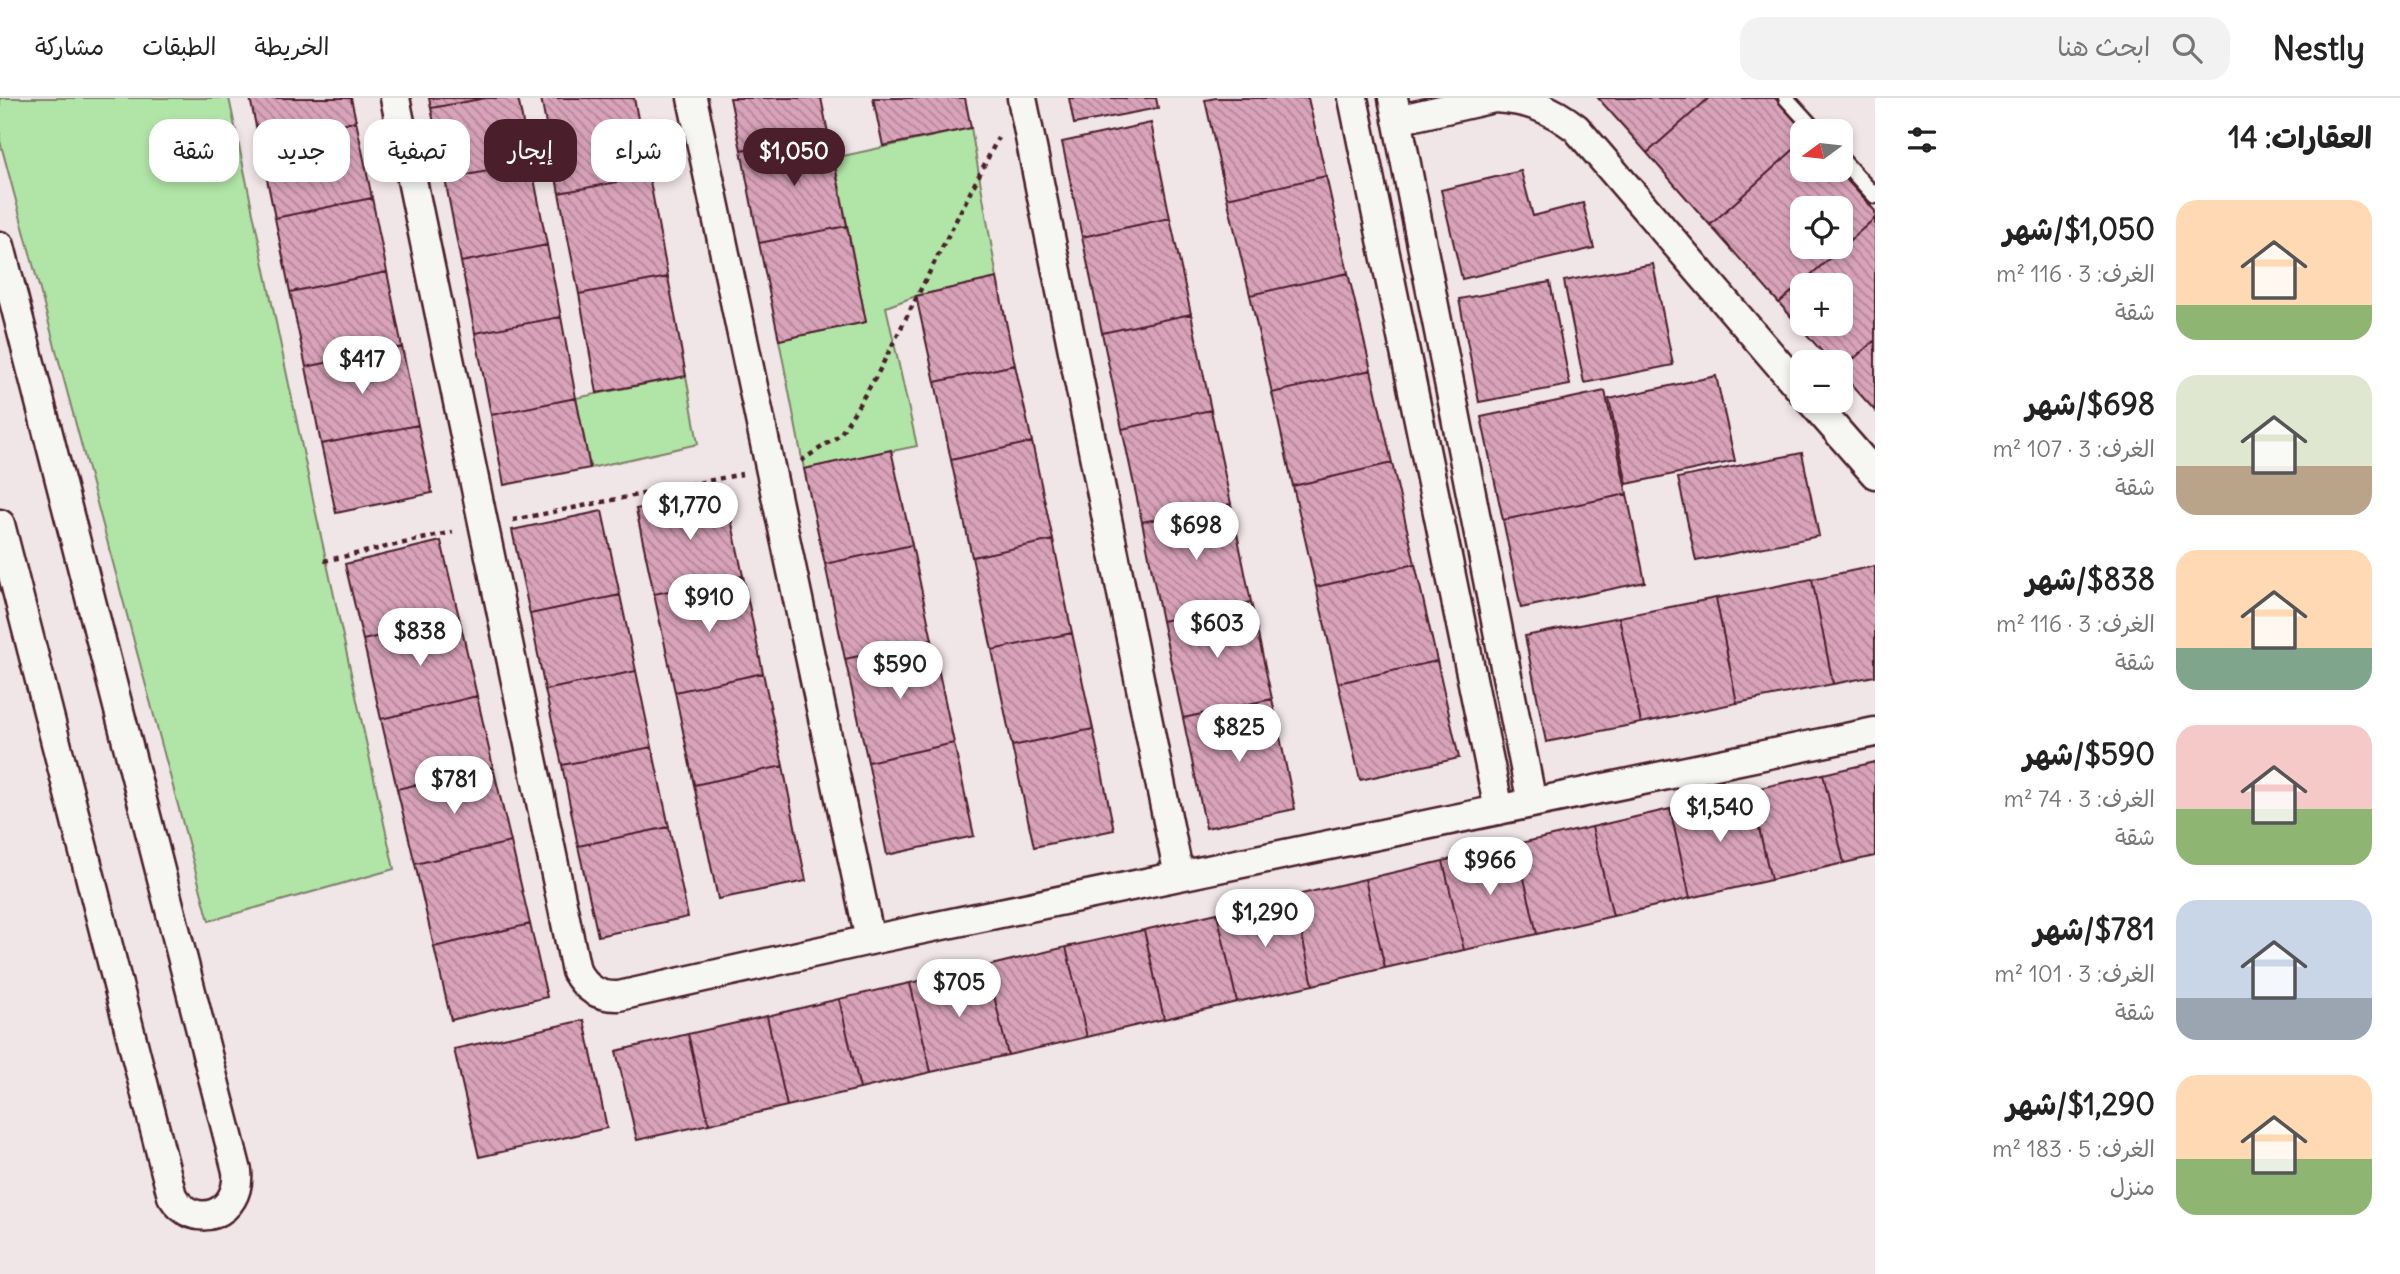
<!DOCTYPE html>
<html lang="ar">
<meta charset="utf-8">
<style>
body{margin:0;font-family:Delius,"Playpen Sans Arabic",sans-serif;background:#f2f2f2;color:#222;direction:rtl;height:100vh;display:flex;flex-direction:column;font-size:26px;white-space:nowrap}
*{box-sizing:border-box;margin:0}
p{font-size:23px;color:#767676}
.icon{flex:none;width:38px;height:38px;fill:none;stroke:currentColor;stroke-width:2;stroke-linecap:round;stroke-linejoin:round}
.map{position:relative;flex:1;overflow:hidden;direction:ltr}
.panel{display:flex;flex-direction:column;background:#fff;width:525px}
.panel>*{flex:none}
.banner{position:absolute;left:21px;top:21px;width:665px;height:63px;direction:rtl;display:flex;gap:14px}
.needle{width:46px;rotate:255deg}
.controls{position:absolute;left:1790px;top:21px;display:grid;gap:14px}
.controls a{display:grid;place-items:center;width:63px;height:63px;border-radius:14px;background:#fff;box-shadow:0 4px 10px #0003;font-size:35px}
.price{position:absolute;translate:-50% -60px;padding:0 16px;border-radius:24px;background:#fff;color:#222;font-size:23px;line-height:46px;filter:drop-shadow(0 2px 4px #0008)}
.price::after{content:'';position:absolute;left:50%;top:42px;width:21px;height:16px;margin-left:-10px;background:inherit;clip-path:polygon(0 0,100% 0,50% 100%)}
.price.selected{background:#4a1f2b;color:#fff}
ul{padding:0;list-style:none}
li{display:flex;align-items:center;gap:21px;height:175px;padding:0 28px}
li span{display:grid;place-items:center;flex:none;width:196px;height:140px;border-radius:21px;color:#555}
li>.icon{margin-inline-start:auto}
span .icon{width:84px;height:84px;fill:#fffc;stroke-width:1}
li b{font-size:30px}
h2{display:flex;justify-content:space-between;align-items:center;height:84px;padding:0 28px;font-size:30px}
.pill{padding:0 24px;border-radius:21px;background:#fff;box-shadow:0 4px 10px #0003;font-size:24px;line-height:63px}
.pill.selected{background:#4a1f2b;color:#fff}
header{display:flex;align-items:center;gap:42px;box-sizing:border-box;height:98px;padding:0 35px;background:#fff;border-bottom:2px solid #e0e0e0}
header strong{font-size:33px}
nav{display:flex;gap:38px;margin-inline-start:auto;font-size:24px}
.search{width:490px;height:63px;background:#f2f2f2;display:flex;align-items:center;gap:18px;box-sizing:border-box;padding:0 24px;border-radius:21px;color:#767676;font-size:26px}
main{display:flex;flex:1;min-height:0}
.map>svg:first-child{display:block}
.grass{fill:#b1e5a7;stroke:#7e8269;stroke-width:2}
.building{fill:url(#building-back-hatch);stroke:#4a1f2b;stroke-width:2;fill-rule:evenodd}
.lines{fill:none;stroke-linecap:round;stroke-linejoin:round}
.lane-casing{stroke:#4a1f2b;stroke-width:19}
.street-casing{stroke:#4a1f2b;stroke-width:33}
.path{stroke:#4a1f2b;stroke-width:4.5;stroke-dasharray:5 5;stroke-linecap:butt}
.lane{stroke:#f6f6f2;stroke-width:14}
.street{stroke:#f6f6f2;stroke-width:28}
</style>
<header>
<strong>Nestly</strong>
<div class="search"><svg class="icon" aria-label="search" viewBox="0 0 24 24"><circle cx="10" cy="10" r="6"/><path d="M15 15l6 6"/></svg>ابحث هنا</div>
<nav><a>الخريطة</a><a>الطبقات</a><a>مشاركة</a></nav>
</header>
<main>
<section class="panel">
<h2>العقارات: 14<svg class="icon" aria-label="filters" viewBox="0 0 24 24"><path d="M4 7h16M4 17h16"/><circle cx="9" cy="7" r="2"/><circle cx="15" cy="17" r="2"/></svg></h2>
<ul>
<li><span style="background:linear-gradient(#ffd9b3 75%,#8fb573 0)"><svg class="icon" aria-label="home" viewBox="0 0 24 24"><path d="M3 11l9-7 9 7M6 9v11h12V9"/></svg></span><div><b>$1,050/شهر</b><p>الغرف: 3 · 116 m²</p><p>شقة</p></div></li>
<li><span style="background:linear-gradient(#dfe7d0 65%,#b9a48a 0)"><svg class="icon" aria-label="home" viewBox="0 0 24 24"><path d="M3 11l9-7 9 7M6 9v11h12V9"/></svg></span><div><b>$698/شهر</b><p>الغرف: 3 · 107 m²</p><p>شقة</p></div></li>
<li><span style="background:linear-gradient(#ffd9b3 70%,#7fa58c 0)"><svg class="icon" aria-label="home" viewBox="0 0 24 24"><path d="M3 11l9-7 9 7M6 9v11h12V9"/></svg></span><div><b>$838/شهر</b><p>الغرف: 3 · 116 m²</p><p>شقة</p></div></li>
<li><span style="background:linear-gradient(#f6c9c9 60%,#8fb573 0)"><svg class="icon" aria-label="home" viewBox="0 0 24 24"><path d="M3 11l9-7 9 7M6 9v11h12V9"/></svg></span><div><b>$590/شهر</b><p>الغرف: 3 · 74 m²</p><p>شقة</p></div></li>
<li><span style="background:linear-gradient(#c9d6e8 70%,#9aa5b1 0)"><svg class="icon" aria-label="home" viewBox="0 0 24 24"><path d="M3 11l9-7 9 7M6 9v11h12V9"/></svg></span><div><b>$781/شهر</b><p>الغرف: 3 · 101 m²</p><p>شقة</p></div></li>
<li><span style="background:linear-gradient(#ffd9b3 60%,#8fb573 0)"><svg class="icon" aria-label="home" viewBox="0 0 24 24"><path d="M3 11l9-7 9 7M6 9v11h12V9"/></svg></span><div><b>$1,290/شهر</b><p>الغرف: 5 · 183 m²</p><p>منزل</p></div></li>
</ul>
</section>
<div class="map">
<svg width="1875" height="1176" viewBox="0 0 1875 1176">
<defs>
<pattern id="building-back-hatch" width="6" height="6" patternUnits="userSpaceOnUse" patternTransform="scale(1.75)"><rect width="6" height="6" fill="#d9a3b9"/><path d="M-1 5l2 2M0 0l6 6M5-1l2 2" fill="none" stroke="#b28497"/></pattern>
</defs>
<rect width="100%" height="100%" fill="#f0e5e7"/>
<filter id="ink" filterUnits="userSpaceOnUse"><feTurbulence type="fractalNoise" baseFrequency=".0143" numOctaves="2"/><feDisplacementMap in="SourceGraphic" scale="14" xChannelSelector="R" yChannelSelector="G"/><feConvolveMatrix kernelMatrix="1 2 1 2 8 2 1 2 1" color-interpolation-filters="sRGB"/></filter>
<g filter="url(#ink)">
<path class="grass" d="M0,0H229L315,411L394,771L209,823L0,43Z
M971,30L997,180L916,198L886,209L917,348L804,371L779,242L866,224L834,60Z
M686,278L698,346L590,370L576,300Z"/>
<path class="building" d="M250,0H351L356,23L259,42Z
M429,0H486L431,10Z
M486,0H518L531,65L445,81L431,10Z
M541,0H634L649,78L559,95Z
M730,0H821L828,35L741,52Z
M873,0H965L971,30L883,48Z
M1069,0H1156L1158,10L1074,26Z
M1216,0H1308L1326,78L1227,100L1205,2Z
M1598,0H1709L1647,55Z
M1709,0H1775L1804,33H1802V44L1710,127L1647,55Z
M356,23L372,100L275,120L259,42Z
M1151,25L1170,120L1082,139L1062,44Z
M828,35L847,128L759,145L741,52Z
M1802,44V72H1838L1875,113V120L1779,205L1710,127ZM1802,110H1841V149H1802Z
M531,65L547,147L461,164L445,81Z
M1521,73L1533,118L1583,105L1594,150L1462,181L1441,92Z
M649,78L668,179L579,196L559,95Z
M1326,78L1348,175L1250,197L1227,100Z
M372,100L387,174L290,194L275,120Z
M1170,120L1191,216L1102,235L1082,139Z
M1875,120V242L1841,272V264H1831L1779,205ZM1802,187H1841V226H1802Z
M847,128L866,224L779,242L759,145Z
M547,147L561,219L475,235L461,164Z
M1653,166L1673,267L1584,285L1564,183Z
M387,174L402,249L306,269L290,194Z
M1348,175L1371,272L1272,295L1250,197Z
M668,179L686,278L597,295L579,196Z
M997,180L1015,267L935,284L916,198Z
M1550,184L1570,287L1479,304L1459,201Z
M1191,216L1211,312L1122,331L1102,235Z
M561,219L576,300L491,317L475,235Z
M1875,242V313L1841,275V272Z
M402,249L418,327L321,346L306,269Z
M1015,267L1032,344L951,362L935,284Z
M1371,272L1392,365L1293,388L1272,295Z
M1716,278L1735,363L1627,386L1609,301Z
M1605,293L1627,396L1503,422L1481,319Z
M576,300L590,370L504,387L491,317Z
M1211,312L1231,406L1142,424L1122,331Z
M418,327L432,395L336,415L321,346Z
M1032,344L1053,442L972,459L951,362Z
M891,352L912,447L825,466L804,371Z
M1802,355L1819,438L1696,463L1678,380Z
M1392,365L1415,466L1316,489L1293,388Z
M725,392L743,478L654,496L636,411Z
M1627,396L1645,484L1521,510L1503,422Z
M1231,406L1251,504L1162,523L1142,424Z
M602,413L620,497L530,516L512,432Z
M1053,442L1072,535L992,552L972,459Z
M441,443L459,519L363,542L345,466Z
M912,447L932,542L845,561L825,466Z
M1415,466L1437,563L1338,585L1316,489Z
M1875,468V578L1833,586L1812,481Z
M743,478L763,575L675,594L654,496Z
M1812,481L1833,586L1737,605L1716,500Z
M620,497L636,573L545,592L530,516Z
M1716,500L1737,605L1641,625L1619,519Z
M1251,504L1272,601L1183,620L1162,523Z
M459,519L477,598L381,621L363,542Z
M1619,519L1641,625L1546,644L1525,538Z
M1072,535L1093,631L1012,648L992,552Z
M932,542L954,645L868,664L845,561Z
M1437,563L1459,660L1360,682L1338,585Z
M636,573L652,649L562,667L545,592Z
M763,575L783,668L694,687L675,594Z
M477,598L493,669L397,691L381,621Z
M1272,601L1295,711L1206,730L1183,620Z
M1093,631L1114,732L1034,749L1012,648Z
M954,645L974,738L887,757L868,664Z
M652,649L669,729L578,748L562,667Z
M1875,664V758L1844,765L1823,676Z
M783,668L806,783L718,801L694,687Z
M493,669L511,744L415,766L397,691Z
M1823,676L1844,765L1771,782L1750,692Z
M1750,692L1771,782L1690,800L1670,711Z
M1670,711L1690,800L1613,818L1592,729Z
M669,729L688,819L598,838L578,748Z
M1592,729L1613,818L1537,836L1516,746Z
M511,744L530,826L434,849L415,766Z
M1516,746L1537,836L1464,852L1443,763Z
M1443,763L1464,852L1385,870L1365,781Z
M1365,781L1385,870L1313,887L1293,798Z
M1293,798L1313,887L1237,904L1217,815Z
M1217,815L1237,904L1164,921L1144,832Z
M530,826L547,899L451,922L434,849Z
M1144,832L1164,921L1087,939L1066,849Z
M1066,849L1087,939L1008,957L987,868Z
M987,868L1008,957L931,974L910,885Z
M910,885L931,974L860,991L839,901Z
M839,901L860,991L787,1008L767,918Z
M767,918L787,1008L709,1026L688,936Z
M584,922L607,1030L479,1059L454,951Z
M688,936L709,1026L637,1042L616,953Z"/>
<g class="lines">
<g class="lane-casing">
<path id="lane" d="M1786,0L1816,33
M1841,61L1875,98"/>
</g>
<g class="street-casing">
<path id="street" d="M395,0L576,873C586,891 599,899 619,898L870,842L1875,634
M692,0L870,842
M1022,0L1179,778
M1353,0L1499,712
M1393,0L1532,705
M1495,0C1528,2 1550,10 1576,30L1802,293
M1397,22L1494,0
M0,148L237,1073C241,1117 194,1134 172,1098L0,426
M1811,303L1875,376"/>
</g>
<path class="path" d="M801,363L840,337L877,277L998,40
M513,422L742,376
M324,463L453,434"/>
<use href="#lane" class="lane"/>
<use href="#street" class="street"/>
</g>
</g>
</svg>
<div class="controls">
<a><svg class="needle" viewBox="-14 -14 28 28"><path d="M0-13l5 13h-10z" fill="#e53935"/><path d="M0 13l5-13h-10z" fill="#767676"/></svg></a>
<a><svg class="icon" aria-label="locate" viewBox="0 0 24 24"><circle cx="12" cy="12" r="6"/><path d="M12 2v4M12 18v4M2 12h4M18 12h4"/></svg></a>
<a>+</a>
<a>−</a>
</div>
<b class="price selected" style="left:794px;top:90px">$1,050</b>
<b class="price" style="left:362px;top:298px">$417</b>
<b class="price" style="left:690px;top:444px">$1,770</b>
<b class="price" style="left:1196px;top:464px">$698</b>
<b class="price" style="left:709px;top:536px">$910</b>
<b class="price" style="left:1217px;top:562px">$603</b>
<b class="price" style="left:420px;top:570px">$838</b>
<b class="price" style="left:900px;top:603px">$590</b>
<b class="price" style="left:1239px;top:666px">$825</b>
<b class="price" style="left:454px;top:718px">$781</b>
<b class="price" style="left:1720px;top:746px">$1,540</b>
<b class="price" style="left:1490px;top:799px">$966</b>
<b class="price" style="left:1265px;top:851px">$1,290</b>
<b class="price" style="left:959px;top:921px">$705</b>
<div class="banner">
<a class="pill">شراء</a>
<a class="pill selected">إيجار</a>
<a class="pill">تصفية</a>
<a class="pill">جديد</a>
<a class="pill">شقة</a>
</div>
</div>
</main>
